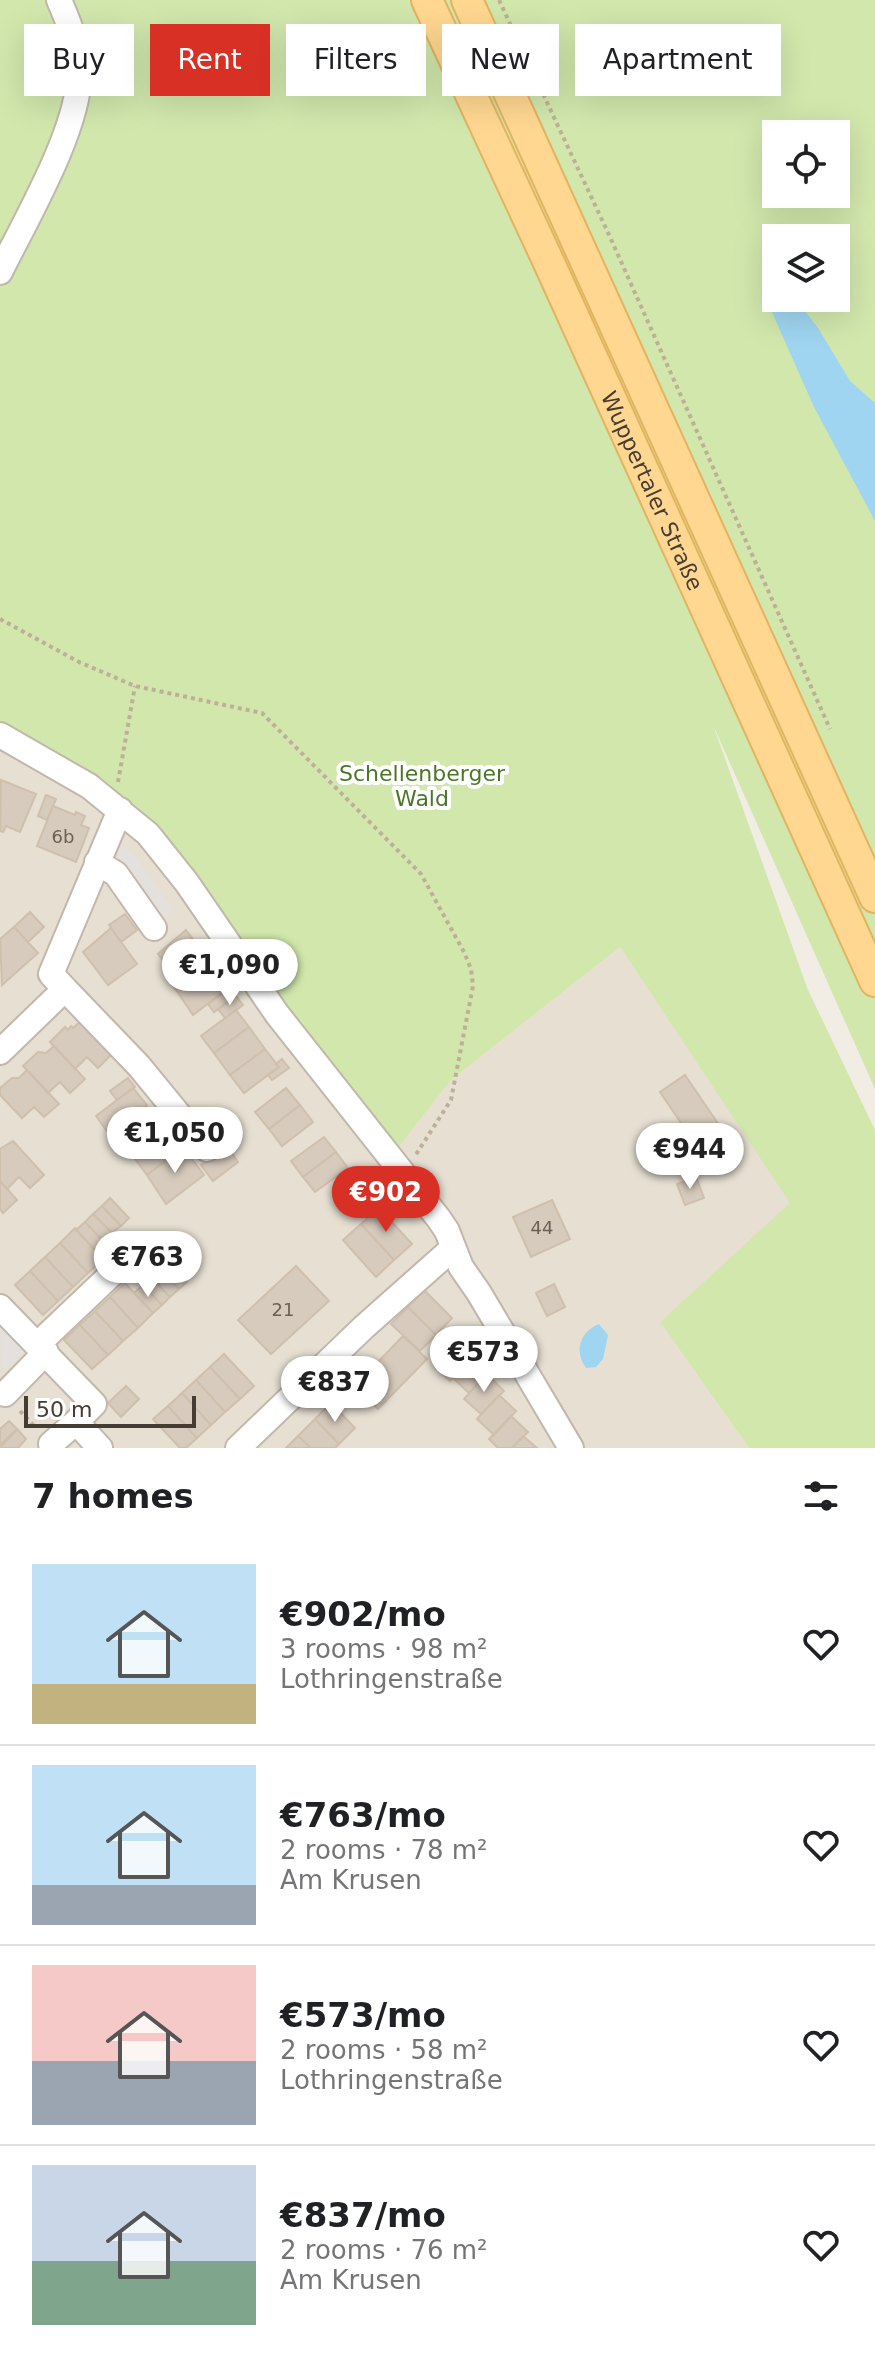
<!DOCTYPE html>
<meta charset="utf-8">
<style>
body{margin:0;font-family:"DejaVu Sans",sans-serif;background:#f6f6f6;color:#202124;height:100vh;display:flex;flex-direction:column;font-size:30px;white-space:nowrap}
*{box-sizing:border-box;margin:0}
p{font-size:26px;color:#757577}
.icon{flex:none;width:44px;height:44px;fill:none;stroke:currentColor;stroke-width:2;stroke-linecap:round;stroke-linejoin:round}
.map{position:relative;height:1448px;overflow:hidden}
.sheet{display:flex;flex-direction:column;background:#fff;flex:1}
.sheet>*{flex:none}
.guide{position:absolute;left:24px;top:24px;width:828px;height:72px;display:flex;gap:16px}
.fabs{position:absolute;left:762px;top:120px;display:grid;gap:16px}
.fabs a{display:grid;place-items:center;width:88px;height:88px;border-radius:0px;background:#fff;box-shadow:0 8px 32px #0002;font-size:40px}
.scale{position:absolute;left:24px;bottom:20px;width:172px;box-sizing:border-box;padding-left:8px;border:4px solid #453d34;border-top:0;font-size:22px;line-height:28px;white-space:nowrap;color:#453d34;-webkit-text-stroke:6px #fff;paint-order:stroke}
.price{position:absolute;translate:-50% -68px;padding:0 18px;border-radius:28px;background:#fff;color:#222;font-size:26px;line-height:52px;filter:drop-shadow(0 2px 4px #0008)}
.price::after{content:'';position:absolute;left:50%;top:48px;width:24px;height:18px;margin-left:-12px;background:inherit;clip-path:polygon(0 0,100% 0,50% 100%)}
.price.on{background:#d93025;color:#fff}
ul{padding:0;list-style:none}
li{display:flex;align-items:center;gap:24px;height:200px;padding:0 32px}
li+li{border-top:2px solid #e0e0e0}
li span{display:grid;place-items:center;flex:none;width:224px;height:160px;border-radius:0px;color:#555}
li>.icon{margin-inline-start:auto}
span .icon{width:96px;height:96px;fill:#fffc;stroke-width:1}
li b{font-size:34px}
h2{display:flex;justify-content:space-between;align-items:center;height:96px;padding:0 32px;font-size:34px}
.pill{padding:0 28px;border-radius:0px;background:#fff;box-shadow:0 8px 32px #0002;font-size:28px;line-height:72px}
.pill.on{background:#d93025;color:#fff}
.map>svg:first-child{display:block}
.residential{fill:#e6dfd2}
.green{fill:#d1e7ac;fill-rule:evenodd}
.parking{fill:#e3e0dd}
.water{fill:#9fd5f0}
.building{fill:#d7cbbd;stroke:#cfbfad;stroke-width:2}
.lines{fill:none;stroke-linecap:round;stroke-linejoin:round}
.minor-casing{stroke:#c1b7aa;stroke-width:28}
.major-casing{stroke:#e4b360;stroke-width:34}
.path{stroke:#c0af98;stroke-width:4;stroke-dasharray:4 4;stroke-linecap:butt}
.minor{stroke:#fff;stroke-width:24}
.major{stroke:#ffd791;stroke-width:30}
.labels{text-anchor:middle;stroke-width:8;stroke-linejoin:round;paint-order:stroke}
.number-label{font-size:18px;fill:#6a6056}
.street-label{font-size:22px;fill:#453d34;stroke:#fff}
.park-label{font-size:22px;fill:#4b7627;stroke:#fff}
</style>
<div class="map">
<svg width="875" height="1448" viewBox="0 0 875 1448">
<rect width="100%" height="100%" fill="#f2ede4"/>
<path class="residential" d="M0,737L118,811L394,1153L451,1080L620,947L791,1203L660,1322L749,1448H0Z"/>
<path class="green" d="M0,0H875V1089L713,725L808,990L875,1130V1448H749L660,1322L790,1203L620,947L451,1080L394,1153L152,834L0,732ZM776,134H836V194H776ZM776,238H836V298H776Z"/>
<path class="parking" d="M121,845L134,854L174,910L160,918L115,861Z
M3,1326L26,1350L2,1374L0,1329Z"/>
<path class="water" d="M763,292H776V298H795L818,328L850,381L875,403V521L814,407Z
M599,1324L608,1335L603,1359L596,1367L586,1368C573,1350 581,1331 599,1324Z"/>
<path class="building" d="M1,780L36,794L20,832L6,826L3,832L0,831Z
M46,795L56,799L47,820L38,816Z
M53,806L75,815L76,812L85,816L81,825L89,828L76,862L37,846Z
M30,912L44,927L28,942L14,927Z
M125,914L137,930L121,942L109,925Z
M14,927L38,953L2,985L0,939Z
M111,928L137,964L108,985L83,952Z
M186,930L205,955L171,980L165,970V963L158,954Z
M199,959L205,966L208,963L226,990L193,1015L170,981Z
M225,991L231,1000L214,1012L208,1004Z
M236,996L243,1005L225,1018L218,1009Z
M236,1010L249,1027L214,1053L201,1036Z
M81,1021L112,1054L98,1068L87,1057L75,1069L50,1042L65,1027L68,1030L71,1026L73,1028Z
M249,1027L265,1049L230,1075L214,1053Z
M54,1046L85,1079L70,1093L60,1082L48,1093L23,1066L38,1052L46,1053Z
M265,1049L279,1067L244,1093L230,1075Z
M282,1059L289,1068L272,1080L268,1075L279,1067L276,1064Z
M27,1070L59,1104L44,1117L34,1107L22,1118L0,1095V1088L12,1078H19Z
M685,1075L721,1128L696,1145L660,1092Z
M128,1078L135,1087L117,1100L110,1091Z
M133,1088L147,1105L109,1134L96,1116Z
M286,1088L300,1105L269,1129L255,1112Z
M300,1105L313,1122L282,1146L269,1129Z
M146,1106L155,1118L159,1116L166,1125L128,1154L112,1132Z
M164,1126L174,1139L178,1137L185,1146L147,1175L130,1152Z
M324,1137L336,1152L303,1177L291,1161Z
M13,1141L44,1175L30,1188L19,1177L7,1189L0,1181V1149Z
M183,1147L204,1175L166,1204L147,1175Z
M227,1147L238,1162L213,1181L201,1165Z
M336,1152L348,1168L315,1192L303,1177Z
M696,1177L704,1198L685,1205L677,1184Z
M0,1181L17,1200L3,1213L0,1209Z
M110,1198L129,1218L121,1226L102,1206Z
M552,1200L570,1239L531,1257L513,1217Z
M102,1206L121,1226L112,1233L93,1214Z
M379,1208L412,1244L394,1260L361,1224Z
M93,1214L112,1233L104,1242L85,1222Z
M85,1222L104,1242L95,1250L76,1230Z
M361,1224L394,1260L376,1277L343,1240Z
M75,1228L103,1259L88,1273L60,1243Z
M60,1243L88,1273L73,1287L45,1257Z
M45,1257L73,1287L58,1301L30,1271Z
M169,1261L187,1282L179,1289L160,1269Z
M296,1266L329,1301L271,1354L238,1320Z
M160,1269L179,1289L170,1297L151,1277Z
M30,1271L58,1301L43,1315L15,1285Z
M151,1277L170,1297L162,1305L143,1285Z
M125,1283L153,1313L138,1328L110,1297Z
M554,1284L565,1307L547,1316L536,1293Z
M143,1285L162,1305L153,1313L134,1293Z
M424,1290L452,1318L436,1335L408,1307Z
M110,1297L138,1328L123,1341L95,1311Z
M408,1307L436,1335L420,1351L391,1324Z
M95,1311L123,1341L108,1355L80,1325Z
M80,1325L108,1355L92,1369L64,1340Z
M403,1336L427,1359L378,1409L355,1386Z
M224,1354L254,1386L240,1399L210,1367Z
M475,1355L491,1370L469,1393L453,1378Z
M455,1361L463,1368L450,1381L442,1374Z
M210,1367L240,1399L225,1412L196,1380Z
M487,1374L504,1391L481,1414L464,1399Z
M196,1380L225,1412L211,1425L182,1393Z
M126,1386L139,1399L121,1417L108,1403Z
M182,1393L211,1425L197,1438L168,1406Z
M499,1395L516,1411L494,1435L477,1419Z
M331,1403L355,1428L339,1444L315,1419Z
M168,1406L197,1438L186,1448H180L153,1419Z
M511,1416L528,1432L512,1448H498L489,1439Z
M315,1419L339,1444L335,1448H311L298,1436Z
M9,1421L17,1429L0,1445V1429Z
M17,1429L26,1439L18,1448H0Z
M298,1436L311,1448H286Z
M523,1436L537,1448H512Z"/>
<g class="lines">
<g class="minor-casing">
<path id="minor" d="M0,272C25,221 81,126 79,71C78,45 69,23 59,0
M0,735L89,786L148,834L187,883L277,1014L439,1219L447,1231L461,1267L479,1293L571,1448
M97,862L116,874L154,928
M65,989L139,1066L207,1149
M0,1052L65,989L51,974L120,810
M0,1307L94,1404L76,1422L100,1448
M38,1344L137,1250
M5,1394L46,1352
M51,1444L76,1422
M238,1448L364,1327L453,1248"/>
</g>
<g class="major-casing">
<g id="major">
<path id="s1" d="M427,0L550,265L875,981"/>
<path d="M467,0L875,897"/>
</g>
</g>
<path class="path" d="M499,0L610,237L830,729
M0,619L79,662L135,686L262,713L421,874L464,952L471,969L473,986L451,1100L415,1156
M118,782L135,686
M20,1411L36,1428"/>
<use href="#minor" class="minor"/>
<use href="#major" class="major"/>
</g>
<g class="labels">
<g class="number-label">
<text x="63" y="843">6b</text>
<text x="542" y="1234">44</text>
<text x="283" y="1316">21</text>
</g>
<g class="street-label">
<text dy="8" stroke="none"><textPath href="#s1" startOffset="540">Wuppertaler Straße</textPath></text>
</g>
<g class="park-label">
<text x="422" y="781">Schellenberger<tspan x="422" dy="25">Wald</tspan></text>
</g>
</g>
</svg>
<div class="fabs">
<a><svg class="icon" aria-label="locate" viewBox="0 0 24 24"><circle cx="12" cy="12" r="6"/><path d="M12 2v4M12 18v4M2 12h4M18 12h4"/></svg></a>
<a><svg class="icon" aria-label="layers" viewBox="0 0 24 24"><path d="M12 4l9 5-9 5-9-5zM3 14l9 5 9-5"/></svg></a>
</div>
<div class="scale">50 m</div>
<b class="price" style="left:230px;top:1007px">€1,090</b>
<b class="price" style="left:175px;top:1175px">€1,050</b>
<b class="price" style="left:690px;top:1191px">€944</b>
<b class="price on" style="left:386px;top:1234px">€902</b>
<b class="price" style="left:148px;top:1299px">€763</b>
<b class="price" style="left:484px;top:1394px">€573</b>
<b class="price" style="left:335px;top:1424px">€837</b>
<div class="guide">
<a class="pill">Buy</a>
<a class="pill on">Rent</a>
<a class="pill">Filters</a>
<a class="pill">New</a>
<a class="pill">Apartment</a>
</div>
</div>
<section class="sheet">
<h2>7 homes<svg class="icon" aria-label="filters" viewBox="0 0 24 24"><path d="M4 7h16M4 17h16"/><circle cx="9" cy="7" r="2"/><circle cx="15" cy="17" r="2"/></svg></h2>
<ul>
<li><span style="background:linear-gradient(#bfe0f5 75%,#c2b280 0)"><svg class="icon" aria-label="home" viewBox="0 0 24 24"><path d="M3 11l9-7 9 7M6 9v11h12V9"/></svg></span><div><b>€902/mo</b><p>3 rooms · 98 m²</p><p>Lothringenstraße</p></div><svg class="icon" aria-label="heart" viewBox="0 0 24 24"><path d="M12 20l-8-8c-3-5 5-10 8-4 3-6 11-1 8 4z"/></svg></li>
<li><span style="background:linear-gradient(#bfe0f5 75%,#9aa5b1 0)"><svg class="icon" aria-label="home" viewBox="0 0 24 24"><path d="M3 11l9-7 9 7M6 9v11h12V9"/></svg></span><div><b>€763/mo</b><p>2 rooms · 78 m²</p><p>Am Krusen</p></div><svg class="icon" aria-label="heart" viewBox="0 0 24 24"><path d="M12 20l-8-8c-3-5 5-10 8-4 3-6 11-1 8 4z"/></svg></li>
<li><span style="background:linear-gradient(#f6c9c9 60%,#9aa5b1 0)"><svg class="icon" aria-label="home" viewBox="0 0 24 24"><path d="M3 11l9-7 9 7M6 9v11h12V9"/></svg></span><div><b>€573/mo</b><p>2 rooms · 58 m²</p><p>Lothringenstraße</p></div><svg class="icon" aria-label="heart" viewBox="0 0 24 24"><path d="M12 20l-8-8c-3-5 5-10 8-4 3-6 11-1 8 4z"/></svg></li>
<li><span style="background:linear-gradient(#c9d6e8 60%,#7fa58c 0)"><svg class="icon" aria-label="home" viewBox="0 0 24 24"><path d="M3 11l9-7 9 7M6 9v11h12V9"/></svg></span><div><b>€837/mo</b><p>2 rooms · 76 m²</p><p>Am Krusen</p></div><svg class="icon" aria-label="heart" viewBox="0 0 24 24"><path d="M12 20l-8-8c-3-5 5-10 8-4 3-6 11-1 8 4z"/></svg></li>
</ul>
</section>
